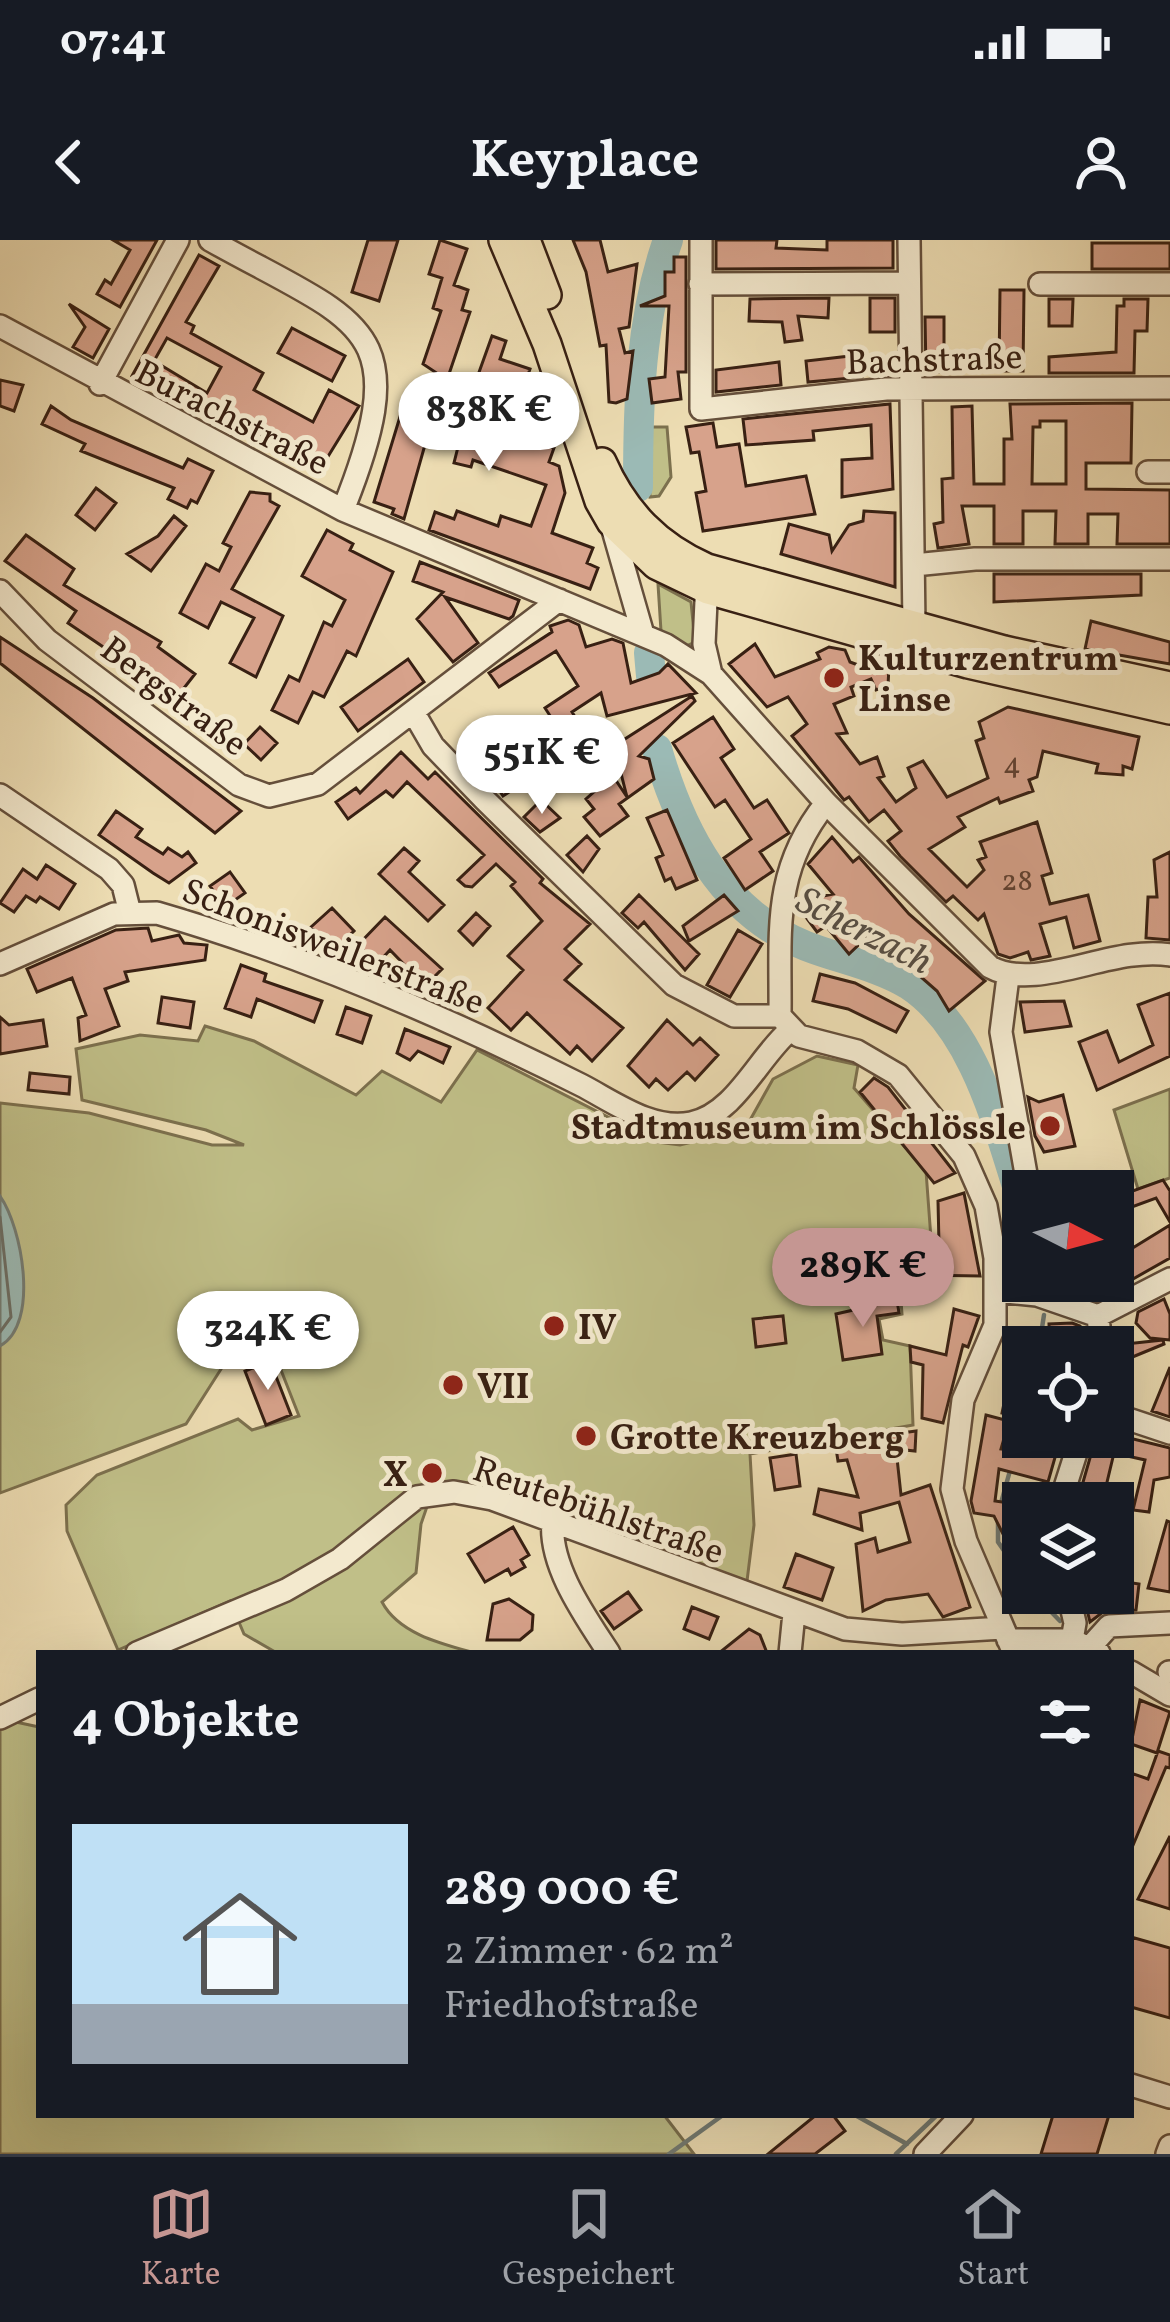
<!DOCTYPE html>
<html lang="de">
<meta charset="utf-8">
<style>
body{margin:0;font-family:Vollkorn,serif;background:#242831;color:#f1f3f6;height:100vh;display:flex;flex-direction:column;font-size:45px;white-space:nowrap}
*{box-sizing:border-box;margin:0}
p{font-size:39px;color:#9ea1a6}
.icon{flex:none;width:66px;height:66px;fill:none;stroke:currentColor;stroke-width:2;stroke-linecap:round;stroke-linejoin:round}
.map{position:relative;flex:1;overflow:hidden}
.side{position:absolute;left:36px;top:1410px;width:1098px;height:468px;display:flex;flex-direction:column;background:#171b24;border-radius:0px;box-shadow:0 12px 48px #0002}
.side>*{flex:none}
.needle{width:78px;rotate:96deg}
.tools{position:absolute;left:1002px;top:930px;display:grid;gap:24px}
.tools a{display:grid;place-items:center;width:132px;height:132px;border-radius:0px;background:#171b24;box-shadow:0 12px 48px #0002;font-size:60px}
.price{position:absolute;translate:-50% -102px;padding:0 27px;border-radius:42px;background:#fff;color:#222;font-size:39px;line-height:78px;filter:drop-shadow(0 3px 6px #0008)}
.price::after{content:'';position:absolute;left:50%;top:72px;width:36px;height:27px;margin-left:-18px;background:inherit;clip-path:polygon(0 0,100% 0,50% 100%)}
.price.current{background:#c59692;color:#111}
ul{padding:0;list-style:none}
li{display:flex;align-items:center;gap:36px;height:300px;padding:0 36px}
li+li{border-top:3px solid #363941}
li span{display:grid;place-items:center;flex:none;width:336px;height:240px;border-radius:0px;color:#555}
li>.icon{margin-inline-start:auto}
span .icon{width:144px;height:144px;fill:#fffc;stroke-width:1}
li b{font-size:51px}
h2{display:flex;justify-content:space-between;align-items:center;height:144px;padding:0 36px;font-size:51px}
.status{display:flex;justify-content:space-between;align-items:center;height:84px;padding:0 60px;background:#171b24;direction:ltr}
.status svg{height:33px;fill:currentColor}
header{display:flex;justify-content:space-between;align-items:center;height:156px;padding:0 36px;background:#171b24;font-size:54px;font-weight:700}
.menu{display:flex;justify-content:space-around;align-items:center;height:168px;border-top:3px solid #363941;background:#171b24;font-size:33px;color:#9ea1a6}
.menu a{display:grid;justify-items:center;gap:6px}
.menu .current{color:#c59692}
.map>svg:first-child{display:block}
.green{fill:#c0bf88;stroke:#7c704e;stroke-width:3}
.water{fill:#9bbab5;stroke:#737c74;stroke-width:3}
.lines{fill:none;stroke-linecap:round;stroke-linejoin:round}
.shore{stroke:#6a6d64;stroke-width:3}
.stream{stroke:#737c74;stroke-width:4.5}
.river{stroke:#9bbab5;stroke-width:30}
.building{fill:#d7a28b;stroke:#382013;stroke-width:3;fill-rule:evenodd}
.minor-casing{stroke:#654f3b;stroke-width:26}
.major-casing{stroke:#382013;stroke-width:32}
.minor{stroke:#f3e9ce;stroke-width:21}
.major{stroke:#edddb3;stroke-width:27}
.poi-dot{fill:#8f2418;stroke:#f3e9ce;stroke-width:4.5}
.labels{text-anchor:middle;stroke-width:10;stroke-linejoin:round;paint-order:stroke}
.number-label{font-size:30px;fill:#604031}
.street-label{font-size:36px;fill:#382013;stroke:#f3e9ce}
.poi-label{font-size:36px;font-weight:bold;fill:#382013;stroke:#f3e9ce;text-anchor:start}
.water-label{font-size:39px;font-style:italic;fill:#564e44;stroke:#f3e9ce}
</style>
<div class="status"><b>07:41</b><svg viewBox="0 0 49 12"><path d="M0 12V9h3v3zM5 12V6h3v6zM10 12V3h3v9zM15 12V0h3v12zM26 1h20v11H26zM47 4h2v5h-2z"/></svg></div>
<header><svg class="icon" aria-label="back" viewBox="0 0 24 24"><path d="M15 5l-7 7 7 7"/></svg>Keyplace<svg class="icon" aria-label="person" viewBox="0 0 24 24"><circle cx="12" cy="8" r="4"/><path d="M4 21q1-7 8-7t8 7"/></svg></header>
<div class="map">
<svg width="1170" height="1914" viewBox="0 0 1170 1914">
<rect width="100%" height="100%" fill="#edddb3"/>
<filter id="stains"><feTurbulence type="fractalNoise" baseFrequency=".00167" numOctaves="4"/><feColorMatrix values="0 0 0 0 .2 0 0 0 0 .09 0 0 0 0 .02 0 0 0 .5 -.17"/></filter>
<radialGradient id="worn" r=".72"><stop offset=".6" stop-color="#630" stop-opacity="0"/><stop offset="1" stop-color="#630" stop-opacity=".3"/></radialGradient>
<path class="green" d="M646,187H667L671,237L659,256L650,257Z
M658,344L691,362L695,402L686,406L661,391Z
M205,786L254,801L356,855L382,831L441,862L477,810L657,902L680,905L745,889L773,839L817,816L858,825L854,848L926,931L931,999L919,1000L920,1056L901,1061L902,1074L879,1079L883,1100L910,1106L913,1185L750,1214L754,1285L746,1349L553,1280L432,1252L421,1284L416,1333L382,1362C399,1394 442,1404 475,1413H277L244,1394L230,1361L118,1410L67,1291L66,1265L97,1235L238,1179L252,1190L299,1176L268,1097L251,1082L186,1184L0,1253V863L89,873L212,905H244L206,890L82,860L76,809L140,795L198,801Z
M1170,849V938L1138,949L1114,870Z
M11,1481L39,1487V1875H664L694,1914H0V1487Z"/>
<path class="water" d="M0,956C22,987 40,1084 0,1106Z"/>
<g class="lines">
<path class="shore" d="M0,977L11,1077L0,1092"/>
<path class="stream" d="M1039,1107L1044,1075
M1014,1216L1023,1181
M1001,1263L1011,1227
M998,1280V1302L1023,1338
M1033,1353L1060,1381
M855,1875L907,1904
M669,1914L723,1875
M896,1914L937,1875"/>
<path class="river" d="M638,247C638,163 640,79 668,0
M649,413L651,436
M657,509C681,592 722,673 806,706C839,719 878,726 909,745C973,787 997,884 1019,952"/>
</g>
<path class="building" d="M113,0H157L120,67L97,54L105,40L111,44L130,10Z
M368,0H398L379,61L352,52Z
M440,0L467,9L454,45L468,50L462,70L470,72L447,140L423,124L441,71L433,68L442,38L429,34Z
M573,0H600L608,32L637,24L629,87L619,89L625,113L633,111L627,159L616,163L609,162L606,105L600,106L586,32Z
M716,0H777L776,8L827,10V0H893V28L716,29Z
M1092,3H1170V29H1092Z
M199,15L219,26L186,82L194,86L191,93L263,133L254,150L313,182L329,150L359,166L324,223L304,212L281,215L265,199L223,177L220,183L132,136ZM167,98L221,127L207,153L154,121Z
M674,17H686V132H678L681,159L652,163L649,139L665,137L669,66H640L665,56V32H674Z
M1000,50H1024L1023,131H999Z
M829,58L828,78L798,76L802,100L785,102L782,82L749,81L750,59Z
M870,58H895V92H870Z
M1049,59H1073L1072,86H1049Z
M1124,59H1148L1147,91H1135L1134,133H1049V117L1116,112L1117,66H1124Z
M69,64L109,89L93,118L73,107L85,87Z
M925,77H944V132H926Z
M292,88L345,116L332,141L278,113Z
M492,96L506,101L500,119L530,129L509,191L554,208L549,222L559,226L565,253L552,293L593,308L587,323L598,328L590,349L429,290L435,272L454,279L457,271L498,286L501,276L531,286L546,245L473,220L471,227L454,223L460,199L430,187L404,279L392,274L394,269L374,262L406,157L426,164L427,157L496,185L504,160L473,149Z
M859,115L862,137L808,142L806,121Z
M779,122L781,145L716,152V130Z
M0,140L23,145L14,171L0,166Z
M1132,163L1131,223H1086V249L1170,250V304H1117L1118,274H1088V304H1055L1056,271H1023V304H994V266H962L969,304L938,308L934,284L943,282L942,239L953,238L952,167L972,166L974,244H1004V199H1012L1010,164ZM1040,181H1066V244H1032L1033,187H1040Z
M890,164L893,249L842,257V220L872,218L871,185L813,191L814,200L746,205L743,179Z
M51,166L71,180L183,228L188,219L213,231L197,263L191,260L187,268L168,259L174,248L81,211L85,204L42,184Z
M713,183L717,207L739,204L746,246L806,236L815,274L703,291L696,253L706,251L699,212L691,213L686,187Z
M96,248L116,263L95,290L76,275Z
M250,252L270,254V261L279,266L232,349L283,376L256,437L230,423L254,378L221,362L208,388L180,373L206,324L219,331L231,307L223,303Z
M864,271L895,273V347L781,314L789,284L829,295L832,311L849,285L863,281Z
M174,276L186,286L151,331L127,314L158,296Z
M327,290L353,304L350,310L393,332L356,416L347,411L324,457L313,452L298,483L272,470L289,436L299,441L324,382L332,386L345,360L302,336Z
M26,295L74,329L64,345L161,402L158,407L195,434L177,457L68,383L76,371L5,321Z
M420,322L519,360L513,376L509,379L445,357L478,403L453,422L417,379L443,352L413,341Z
M994,334H1141V355L994,362Z
M568,380L579,385L586,407L612,399L623,403L631,443L659,433L668,424L696,453L607,476L601,453L572,472L589,499L555,521L543,503L560,491L545,468L578,446L556,411L499,447L489,433L552,392L550,386Z
M1091,381L1170,402V424L1085,409Z
M0,397L93,458L241,571L215,593L0,423Z
M755,404L775,437L820,419L817,413L829,407L845,410L850,422L866,428L879,421L889,426L888,446L876,450L871,439L851,447L854,456L834,464L847,493L837,494L860,524L877,517L884,536L878,538L896,562L916,548L908,528L923,521L947,557L988,538L976,501L984,498L979,482L1008,467L1139,497L1132,529L1123,526V535L1096,533L1098,524L1043,511L1037,537L1029,540L1033,551L1000,563L998,558L958,577L965,587L929,609L967,647L984,630L978,620L986,617L980,602L1037,582L1052,633L1042,636L1050,664L1088,655L1100,701L1074,708L1066,677L1040,684L1050,716L1031,720L1028,712L1010,718L998,714L984,674L978,680L953,656L946,662L900,616L888,601L901,591L884,570L869,582L849,557L844,560L792,496L807,484L788,457L767,467L729,424Z
M408,419L424,442L358,491L341,467Z
M692,456L695,461L639,516L649,519L654,539L619,564L628,576L600,596L584,577L594,569L586,559L596,550L586,536L605,524L627,557L614,506Z
M713,477L734,509L721,518L754,568L767,560L789,593L760,612L773,631L745,650L724,618L751,599L725,560L715,567L673,503Z
M260,487L277,503L261,520L244,504Z
M401,512L428,539L435,532L543,639L540,643L590,684L565,709L581,724L565,740L623,788L592,821L577,806L570,814L527,773L511,790L488,768L523,730L508,716L542,681L511,646L515,642L496,624L472,647L465,646L458,640L484,615L407,542L393,557L386,551L348,579L336,562L356,548L360,553Z
M519,517L532,537L503,556L490,536Z
M541,560L560,578L540,592L524,577Z
M667,570L697,640L676,649L671,638L665,641L656,618L663,615L647,578Z
M116,571L142,589L136,597L163,614L168,608L182,617L188,612L196,623L169,643L153,633L99,595Z
M587,596L599,609L583,632L567,615Z
M832,597L853,622L859,617L909,674L985,741L949,771L937,751L871,693L849,714L826,686L817,692L805,676L804,660L833,654L808,624Z
M404,608L419,621L409,632L444,665L428,681L379,634Z
M1170,612V700L1146,698L1148,657H1157L1154,620Z
M46,625L75,644L59,669L40,657L36,662L26,656L14,672L0,663L23,629L37,639Z
M230,632L245,653L225,667L210,646Z
M639,655L699,714L685,730L644,682L638,688L622,673Z
M724,655L738,671L689,701L683,686Z
M332,668L354,691L333,711L311,687Z
M476,673L490,686L473,705L459,691Z
M385,677L442,729L425,746L390,710L377,724L358,705Z
M148,688L152,701L179,695L184,703L207,705L205,720L125,732L128,741L105,749L119,786L80,801L78,778L86,775L72,738L37,752L27,729L116,690Z
M738,690L762,704L730,757L707,745Z
M241,725L266,734L264,741L322,761L314,782L257,759L251,777L225,768Z
M820,734L855,743L908,771L896,792L848,769L813,761Z
M1170,753V816L1097,850L1079,802L1107,791L1119,822L1153,805L1138,765Z
M162,757L194,762L190,788L158,783Z
M1064,761L1071,786L1025,792L1020,762Z
M346,767L371,776L362,803L337,794Z
M0,777L9,785L43,780L47,806L0,814Z
M667,780L693,805L700,798L718,815L695,840L687,832L668,850L656,839L649,847L628,826Z
M405,789L450,807L443,823L418,811L410,820L397,813Z
M30,833L70,837L69,854L28,850Z
M874,838L888,847L955,933L934,943L860,852Z
M1063,855L1075,906L1044,912L1035,896L1028,857L1039,862Z
M1097,932L1109,951H1047V948Z
M1163,940L1170,951V982L1156,958L1118,972L1131,1009L1170,985V1018L1103,1056L1098,1041H1116L1113,958Z
M964,953L980,1036L919,1035L920,1001L939,1004L938,961Z
M1164,1059L1170,1074V1100L1150,1098L1136,1083L1138,1072Z
M897,1060L899,1073L877,1076L882,1114L843,1120L836,1074Z
M954,1069L979,1076L968,1107L963,1105L943,1183L922,1178L923,1125L911,1122L910,1106L946,1115Z
M783,1076L786,1103L756,1107L753,1079Z
M1072,1083L1080,1086V1107H1050L1049,1084Z
M1163,1100L1164,1104L1113,1125L1116,1105Z
M1017,1101L1023,1102L1019,1176L1002,1173Z
M270,1121L291,1175L266,1185L245,1131Z
M1170,1127V1177L1152,1171Z
M986,1175L1009,1181L1001,1209L1027,1212L1029,1206L1056,1214L1048,1242L999,1229L995,1261L1023,1265V1334L994,1276L974,1273L971,1261Z
M916,1191L915,1211L896,1209L901,1255L930,1245L970,1367L943,1377L928,1354L886,1360L863,1371L856,1304L875,1298L878,1312L910,1302L899,1262L860,1273L862,1290L814,1274L819,1249L858,1257L847,1220L838,1221L835,1202Z
M1113,1194L1170,1208V1237L1154,1240L1149,1272L1133,1270L1145,1220L1114,1213L1102,1263H1077L1096,1197Z
M796,1214L800,1246L775,1250L770,1218Z
M1167,1281L1170,1282V1352L1148,1348Z
M513,1287L529,1315L521,1320L525,1327L511,1335L508,1329L485,1342L468,1314Z
M796,1314L833,1328L822,1360L784,1347Z
M1113,1340L1139,1344L1136,1370L1103,1372L1090,1382L1083,1353H1113Z
M628,1352L641,1370L614,1389L601,1371Z
M509,1359L533,1375L532,1390L520,1400H487L493,1364Z
M692,1367L718,1377L709,1399L684,1389Z
M749,1389L760,1395L767,1413H719Z
M1140,1460L1170,1472L1157,1513L1131,1504Z
M1158,1511L1170,1515V1528L1166,1527L1131,1610V1533L1148,1539Z
M1170,1596V1669L1138,1659Z
M1131,1697L1170,1708V1778L1131,1767Z
M816,1875H833L845,1891L815,1914H768Z
M1053,1875H1109L1097,1914H1041Z"/>
<g class="lines">
<g class="minor-casing">
<path id="minor" d="M210,0C360,84 418,83 343,270
M701,0V169L886,149L1170,148
M909,0L914,386
M700,44L909,43
M1040,44H1170
M0,86L343,270L666,405L711,434L826,563L990,727C1038,753 1112,705 1170,715
M100,144L178,0
M1148,232H1170
M611,283L642,391
M914,325L975,319H1170
M707,340L704,404L711,434
M0,351L47,400L239,545L269,556L318,544L559,360
M415,475L433,506L485,560L674,745L734,776H780
M0,555L109,629L123,645L129,669
M826,563C771,632 781,692 780,776L799,796L857,811L898,835L964,916L986,966L995,1018V1085L963,1160L952,1249L966,1301L1014,1413
M0,724L114,674L157,673C305,716 444,776 581,845C614,862 652,891 691,883C735,874 758,818 789,791
M1008,737L1001,792L1029,951
M996,1051L1037,1055L1098,1076L1101,1107
M1098,1076L1170,1039
M1113,1174L1170,1193
M1060,1263L1081,1197
M553,1280C548,1325 585,1376 609,1413
M1068,1353L1075,1383L1072,1400
M1008,1400H1072L1099,1413
M1090,1407L1109,1386L1170,1383
M137,1413L286,1350L340,1319L417,1257L454,1252L492,1259L845,1389L902,1394L1003,1388
M790,1413L794,1373
M1131,1432L1170,1455
M1169,1432H1170
M0,1478L39,1459
M1131,1845L1170,1857
M925,1914L962,1875
M1167,1914L1170,1906"/>
</g>
<g class="major-casing">
<path id="major" d="M503,0L547,104L599,261L611,282L656,325L708,350L968,424L1170,470
M526,0L547,55
M602,222C624,272 657,306 707,328L1004,410L1170,446"/>
</g>
<use href="#minor" class="minor"/>
<use href="#major" class="major"/>
</g>
<g class="poi-dot">
<circle cx="834" cy="438" r="12"/>
<circle cx="1050" cy="886" r="12"/>
<circle cx="554" cy="1086" r="12"/>
<circle cx="453" cy="1145" r="12"/>
<circle cx="586" cy="1196" r="12"/>
<circle cx="432" cy="1233" r="12"/>
</g>
<g class="labels">
<g class="number-label">
<text x="1012" y="533">4</text>
<text x="1017" y="650">28</text>
</g>
<g class="street-label">
<text transform="translate(934 118) rotate(-2)" y="13">Bachstraße</text>
<text transform="translate(233 176) rotate(27)" y="13">Burachstraße</text>
<text transform="translate(175 455) rotate(37)" y="13">Bergstraße</text>
<text transform="translate(334 705) rotate(21)" y="13">Schonisweilerstraße</text>
<text transform="translate(599 1269) rotate(19)" y="13">Reutebühlstraße</text>
</g>
<g class="poi-label">
<text x="858" y="430">Kulturzentrum<tspan x="858" dy="41">Linse</tspan></text>
<text x="1026" y="899" text-anchor="end">Stadtmuseum im Schlössle</text>
<text x="578" y="1099">IV</text>
<text x="477" y="1158">VII</text>
<text x="610" y="1209">Grotte Kreuzberg</text>
<text x="408" y="1246" text-anchor="end">X</text>
</g>
<g class="water-label">
<text transform="translate(865 689) rotate(27)" y="14">Scherzach</text>
</g>
</g>
<rect width="100%" height="100%" filter="url(#stains)"/>
<rect width="100%" height="100%" fill="url(#worn)"/>
</svg>
<div class="tools">
<a><svg class="needle" viewBox="-14 -14 28 28"><path d="M0-13l5 13h-10z" fill="#e53935"/><path d="M0 13l5-13h-10z" fill="#9ea1a6"/></svg></a>
<a><svg class="icon" aria-label="locate" viewBox="0 0 24 24"><circle cx="12" cy="12" r="6"/><path d="M12 2v4M12 18v4M2 12h4M18 12h4"/></svg></a>
<a><svg class="icon" aria-label="layers" viewBox="0 0 24 24"><path d="M12 4l9 5-9 5-9-5zM3 14l9 5 9-5"/></svg></a>
</div>
<b class="price" style="left:489px;top:234px">838K €</b>
<b class="price" style="left:542px;top:577px">551K €</b>
<b class="price current" style="left:863px;top:1090px">289K €</b>
<b class="price" style="left:268px;top:1153px">324K €</b>
<section class="side">
<h2>4 Objekte<svg class="icon" aria-label="filters" viewBox="0 0 24 24"><path d="M4 7h16M4 17h16"/><circle cx="9" cy="7" r="2"/><circle cx="15" cy="17" r="2"/></svg></h2>
<ul>
<li><span style="background:linear-gradient(#bfe0f5 75%,#9aa5b1 0)"><svg class="icon" aria-label="home" viewBox="0 0 24 24"><path d="M3 11l9-7 9 7M6 9v11h12V9"/></svg></span><div><b>289 000 €</b><p>2 Zimmer · 62 m²</p><p>Friedhofstraße</p></div></li>
</ul>
</section>
</div>
<nav class="menu">
<a class="current"><svg class="icon" aria-label="map" viewBox="0 0 24 24"><path d="M3 6l6-2 6 2 6-2v14l-6 2-6-2-6 2zM9 4v14M15 6v14"/></svg>Karte</a>
<a><svg class="icon" aria-label="saved" viewBox="0 0 24 24"><path d="M7 4h10v16l-5-4-5 4z"/></svg>Gespeichert</a>
<a><svg class="icon" aria-label="home" viewBox="0 0 24 24"><path d="M3 11l9-7 9 7M6 9v11h12V9"/></svg>Start</a>
</nav>
